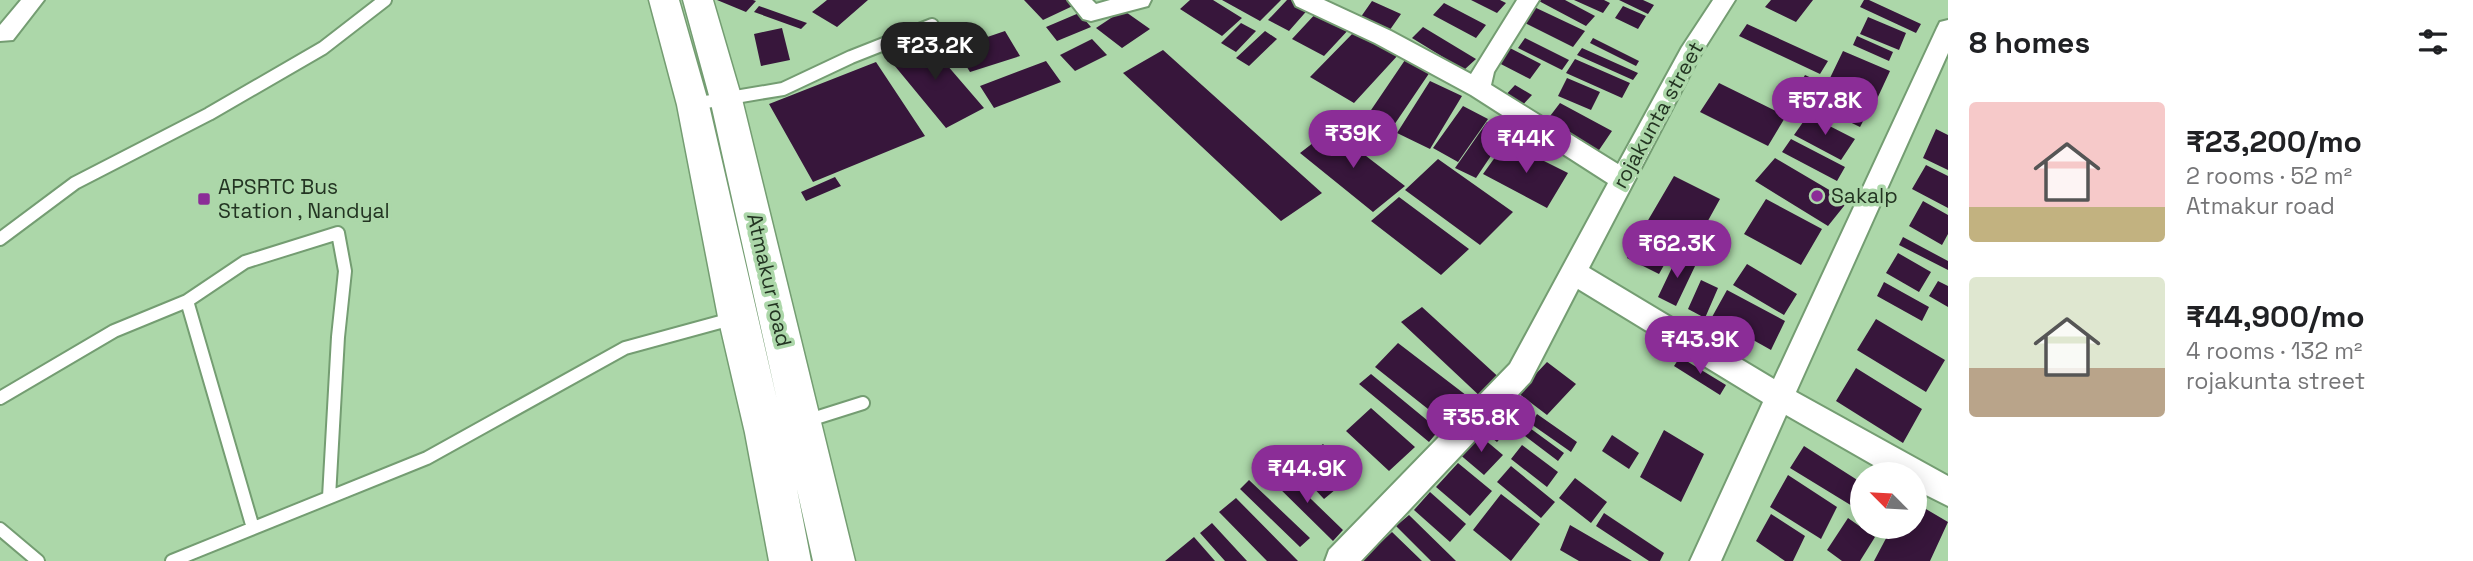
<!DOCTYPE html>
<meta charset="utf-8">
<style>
body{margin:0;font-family:"Space Grotesk",sans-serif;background:#f6f6f6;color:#202124;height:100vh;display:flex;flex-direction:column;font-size:26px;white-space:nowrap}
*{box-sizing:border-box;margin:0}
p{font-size:23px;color:#757577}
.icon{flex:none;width:38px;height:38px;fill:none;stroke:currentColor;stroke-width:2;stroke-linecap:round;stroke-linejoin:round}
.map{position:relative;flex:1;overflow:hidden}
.drawer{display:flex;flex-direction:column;background:#fff;width:525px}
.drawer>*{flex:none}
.needle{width:46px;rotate:294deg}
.fabs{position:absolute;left:1850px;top:462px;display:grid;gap:14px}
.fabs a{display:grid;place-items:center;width:77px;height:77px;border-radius:50%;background:#fff;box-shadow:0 4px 18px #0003;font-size:35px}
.price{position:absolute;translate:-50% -60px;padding:0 16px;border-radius:24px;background:#8b2d97;color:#fff;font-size:23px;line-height:46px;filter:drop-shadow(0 2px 4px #0008)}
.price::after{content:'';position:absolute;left:50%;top:42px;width:21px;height:16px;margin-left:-10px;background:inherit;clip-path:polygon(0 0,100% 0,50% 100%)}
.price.current{background:#222;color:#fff}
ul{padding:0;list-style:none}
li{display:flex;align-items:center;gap:21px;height:175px;padding:0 21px}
li span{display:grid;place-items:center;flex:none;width:196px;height:140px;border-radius:7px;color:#555}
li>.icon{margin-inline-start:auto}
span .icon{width:84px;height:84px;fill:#fffc;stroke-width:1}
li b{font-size:30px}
h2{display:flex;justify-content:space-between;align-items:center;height:84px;padding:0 21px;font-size:30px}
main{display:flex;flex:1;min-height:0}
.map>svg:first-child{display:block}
.building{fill:#37163b}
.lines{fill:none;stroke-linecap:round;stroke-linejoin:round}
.lane-casing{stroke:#749d72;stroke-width:16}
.street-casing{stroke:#749d72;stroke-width:4}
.secondary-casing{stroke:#749d72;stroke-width:3}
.lane{stroke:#fff;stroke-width:12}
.street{fill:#fff;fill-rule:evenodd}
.secondary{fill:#fff;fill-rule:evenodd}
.poi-dot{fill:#8b2d97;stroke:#acd7a9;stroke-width:2.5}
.labels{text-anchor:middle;stroke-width:7;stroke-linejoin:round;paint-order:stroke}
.street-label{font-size:21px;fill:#233422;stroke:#acd7a9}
.poi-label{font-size:21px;fill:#233422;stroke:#acd7a9;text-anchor:start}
</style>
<main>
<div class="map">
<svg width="1948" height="561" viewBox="0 0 1948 561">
<rect width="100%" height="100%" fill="#acd7a9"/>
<path class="building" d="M717,0H753L756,1L746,12Z
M827,0H868L837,27L812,12Z
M1024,0H1073L1077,4L1043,20Z
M1190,0H1213L1242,18L1222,36L1180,9Z
M1222,0H1281L1260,21Z
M1287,0H1299L1311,6L1289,31L1268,20Z
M1471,0H1500L1506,3L1497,13Z
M1537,0H1565L1595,16L1586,26Z
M1574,0H1604L1610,3L1603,13Z
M1619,0H1643L1654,5L1648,14Z
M1771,0H1813L1796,22L1765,7Z
M1864,0H1869L1921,24L1916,33L1860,7Z
M1372,1L1401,14L1387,34L1358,21Z
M1444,3L1486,25L1476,38L1433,15Z
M759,6L807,23L801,29L754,12Z
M1532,6L1585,31L1573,47L1521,21Z
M1623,6L1646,16L1638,29L1615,18Z
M1123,10L1150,29L1122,48L1096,28Z
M1319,10L1351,27L1324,56L1292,39Z
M1079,13L1091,27L1057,41L1046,27Z
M1868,17L1906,33L1899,50L1860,34Z
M1241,23L1256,31L1236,52L1221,43Z
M1747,24L1828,61L1820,74L1739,36Z
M1423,27L1476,59L1464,70L1412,38Z
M782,28L790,60L761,66L754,34Z
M1356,30L1399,54L1354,103L1310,77Z
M1005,31L1020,56L970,72L955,48Z
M1265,31L1277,39L1249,66L1236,58Z
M1857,36L1893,52L1889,61L1853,45Z
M923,37L928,43L984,108L946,128L885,54Z
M1525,38L1569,60L1562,70L1518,48Z
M1593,38L1639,61L1636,66L1590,43Z
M1092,39L1107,55L1075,71L1060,55Z
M1504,45L1541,64L1530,79L1493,60Z
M1582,48L1638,73L1633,80L1577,55Z
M1163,50L1322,193L1281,221L1123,73Z
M1843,51L1890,71L1877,99L1830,78Z
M1575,59L1630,83L1622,98L1566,73Z
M1405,60L1430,72L1392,128L1367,116Z
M1046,61L1061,82L994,108L980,86Z
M876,62L925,136L813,182L769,104Z
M1805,75L1871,106L1860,127L1794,95Z
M1567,78L1600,92L1591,110L1558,96Z
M1430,81L1462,96L1430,149L1397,133Z
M1719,83L1786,116L1768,146L1700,112Z
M1515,85L1532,95L1519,109L1502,99Z
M1560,103L1612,131L1597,153L1544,124Z
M1463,106L1488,119L1458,162L1433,148Z
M1808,115L1855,139L1841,160L1794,135Z
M1487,122L1507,132L1476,178L1455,168Z
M1331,129L1405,186L1373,212L1300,153Z
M1936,129L1948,135V170L1923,158Z
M1791,139L1845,167L1837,181L1782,152Z
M1506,142L1568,173L1547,208L1483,174Z
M1775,158L1848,201L1828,226L1755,181Z
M1438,159L1513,212L1480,245L1405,190Z
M1926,165L1948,176V208L1912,189Z
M1674,176L1720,199L1694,246L1647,222Z
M835,177L841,186L806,201L801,192Z
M1399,197L1469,249L1441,275L1371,221Z
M1766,199L1822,229L1801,265L1744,234Z
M1923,201L1948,215V234L1942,245L1909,226Z
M1642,233L1673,249L1659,274L1627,258Z
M1903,237L1948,261V270L1899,245Z
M1898,253L1931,272L1919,292L1886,273Z
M1678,255L1696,264L1676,306L1658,297Z
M1747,264L1797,294L1784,315L1733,285Z
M1701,280L1718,288L1705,318L1688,309Z
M1938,281L1948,286V307L1929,296Z
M1884,282L1929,307L1922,321L1877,296Z
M1727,290L1785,321L1771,350L1712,317Z
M1422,307L1504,382L1483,399L1401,322Z
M1876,319L1945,360L1926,392L1857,350Z
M1398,343L1475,402L1452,428L1375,367Z
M1680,357L1726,385L1720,395L1674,366Z
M1547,362L1576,384L1547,415L1518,393Z
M1856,368L1922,409L1903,443L1836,401Z
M1371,374L1439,430L1429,442L1359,384Z
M1513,397L1527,408L1497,442L1484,432Z
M1371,408L1415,447L1389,471L1346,431Z
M1537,414L1577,442L1571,452L1531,424Z
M1523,423L1564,453L1558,461L1517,430Z
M1664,430L1704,454L1681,502L1640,477Z
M1478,434L1503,455L1484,475L1458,453Z
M1612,435L1639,453L1629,469L1602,451Z
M1323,444L1353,475L1324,499L1294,467Z
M1522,445L1558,472L1547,487L1511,459Z
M1804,446L1862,483V512L1790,468Z
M1458,463L1492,491L1470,516L1436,487Z
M1511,466L1555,502L1541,518L1497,482Z
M1280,469L1343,530L1333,541L1270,479Z
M1788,475L1837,507L1821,539L1770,507Z
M1575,478L1607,502L1591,523L1559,498Z
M1249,480L1310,538L1300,547L1240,489Z
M1430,492L1466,524L1450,542L1414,510Z
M1501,494L1540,524L1511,561L1473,530Z
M1236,498L1298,561H1267L1219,512Z
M1914,502L1948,522L1930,561H1874L1892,527H1914Z
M1604,513L1664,553L1660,561H1649L1596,526Z
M1771,514L1805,536L1793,561H1785L1756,541Z
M1409,515L1456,561H1431L1396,526Z
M1848,518L1875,537L1860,561H1842L1827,550Z
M1212,523L1247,561H1225L1200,533Z
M1570,525L1632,561H1579L1560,550Z
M1392,532L1422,561H1361Z
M1194,537L1215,561H1165Z"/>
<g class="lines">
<g class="lane-casing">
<path id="lane" d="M694,104L783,89L851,57L932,25
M0,239L75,183L209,114L323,48L385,0
M187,301L245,262L338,233L345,271L338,337L329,497
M0,398L114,331L187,301L253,528
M806,421L863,403
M0,529L38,561
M172,561L427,458L625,348L735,318"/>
</g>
<g class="street-casing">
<path id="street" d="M21,0H44L13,40L0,41V25Z
M1068,0H1092L1096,4L1110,0H1151L1148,6L1091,21L1083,19Z
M1293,0H1324L1391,31L1471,74L1517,0H1539L1494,72L1491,85L1618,164L1682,47L1713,0H1735L1699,57L1589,268L1774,379L1937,28L1940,22L1948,20V53L1796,392L1948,476V506L1914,489V474H1889L1786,415L1721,561H1690L1763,402L1578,289L1530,382L1361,561H1325L1329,550L1510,364L1608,183L1471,95L1375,43L1296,6Z"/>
</g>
<g class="secondary-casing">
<path id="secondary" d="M649,0H679L709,105L777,400L710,99L683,0H713L742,99L855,561H813L797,489L811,561H769L745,433L718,317L677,105Z"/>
</g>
<use href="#lane" class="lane"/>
<use href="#street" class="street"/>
<use href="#secondary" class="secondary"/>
</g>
<g class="poi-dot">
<circle cx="1817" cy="196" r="7"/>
<rect x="197" y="192" width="14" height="14" rx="3.5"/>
</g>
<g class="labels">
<g class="street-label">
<text transform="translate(1658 115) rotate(-61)" y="7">rojakunta street</text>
<text transform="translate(769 280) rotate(77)" y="7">Atmakur road</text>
</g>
<g class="poi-label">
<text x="218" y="194">APSRTC Bus<tspan x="218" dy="24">Station , Nandyal</tspan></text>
<text x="1831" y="203">Sakalp</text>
</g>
</g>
</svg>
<div class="fabs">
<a><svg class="needle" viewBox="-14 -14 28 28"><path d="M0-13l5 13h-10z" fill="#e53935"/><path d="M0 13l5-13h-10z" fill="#757577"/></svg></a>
</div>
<b class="price current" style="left:935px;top:82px">₹23.2K</b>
<b class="price" style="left:1825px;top:137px">₹57.8K</b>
<b class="price" style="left:1353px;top:170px">₹39K</b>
<b class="price" style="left:1526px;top:175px">₹44K</b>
<b class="price" style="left:1677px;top:280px">₹62.3K</b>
<b class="price" style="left:1700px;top:376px">₹43.9K</b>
<b class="price" style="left:1481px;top:454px">₹35.8K</b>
<b class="price" style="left:1307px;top:505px">₹44.9K</b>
</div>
<section class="drawer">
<h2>8 homes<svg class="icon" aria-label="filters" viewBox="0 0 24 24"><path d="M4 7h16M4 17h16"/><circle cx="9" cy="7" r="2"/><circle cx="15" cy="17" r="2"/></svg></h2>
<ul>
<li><span style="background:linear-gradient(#f6c9c9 75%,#c2b280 0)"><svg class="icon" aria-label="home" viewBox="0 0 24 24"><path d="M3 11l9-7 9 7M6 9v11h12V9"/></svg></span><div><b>₹23,200/mo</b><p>2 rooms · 52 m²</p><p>Atmakur road</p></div></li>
<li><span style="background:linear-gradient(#dfe7d0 65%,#b9a48a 0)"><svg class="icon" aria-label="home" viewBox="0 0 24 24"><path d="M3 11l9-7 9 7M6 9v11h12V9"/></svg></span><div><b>₹44,900/mo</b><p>4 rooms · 132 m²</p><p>rojakunta street</p></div></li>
</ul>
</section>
</main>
